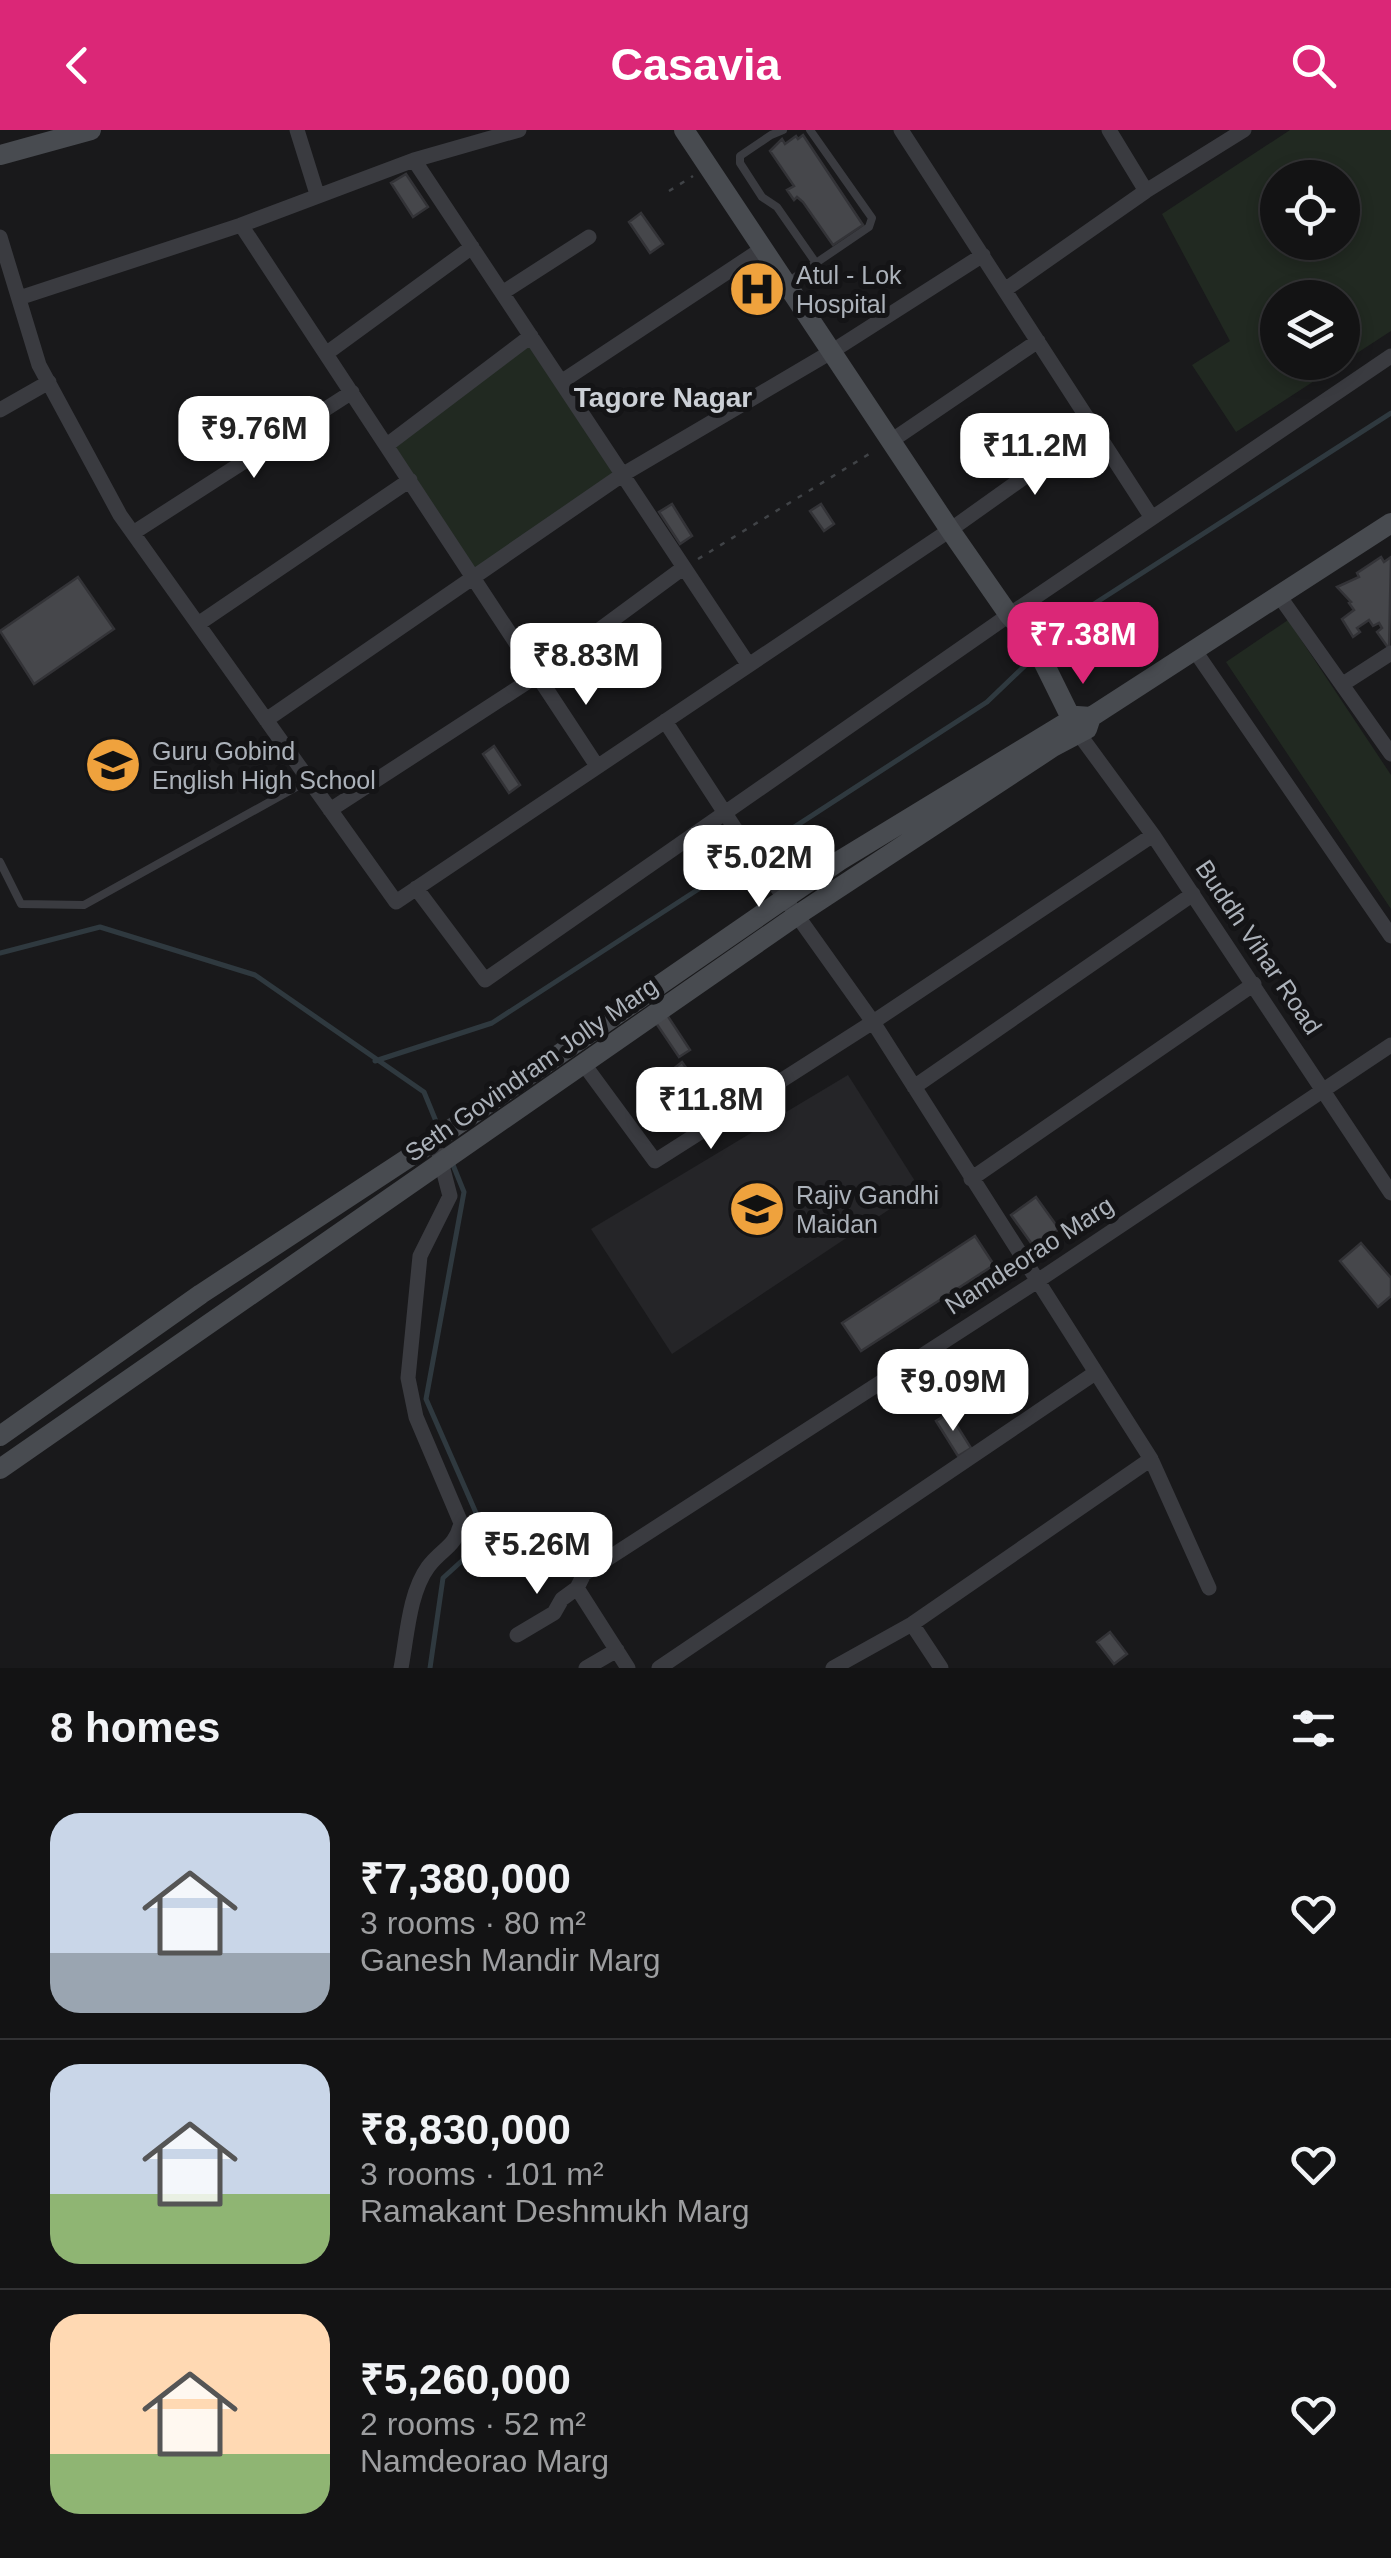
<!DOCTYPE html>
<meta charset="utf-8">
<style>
body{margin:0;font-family:Helvetica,sans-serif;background:#202022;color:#f1f3f6;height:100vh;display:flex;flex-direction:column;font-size:38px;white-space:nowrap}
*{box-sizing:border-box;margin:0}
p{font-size:32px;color:#9d9ea0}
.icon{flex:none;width:55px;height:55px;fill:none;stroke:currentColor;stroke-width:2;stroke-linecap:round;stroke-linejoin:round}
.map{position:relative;height:1538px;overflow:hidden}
.drawer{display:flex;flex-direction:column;background:#131314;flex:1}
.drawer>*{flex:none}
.tools{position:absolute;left:1260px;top:30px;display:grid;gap:20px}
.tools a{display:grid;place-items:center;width:100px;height:100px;border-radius:50%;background:#131314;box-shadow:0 5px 15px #0003,0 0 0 2px #323234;font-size:50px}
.price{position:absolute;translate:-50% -85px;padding:0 22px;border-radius:20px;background:#fff;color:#222;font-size:32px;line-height:65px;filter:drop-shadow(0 2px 5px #0008)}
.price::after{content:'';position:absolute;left:50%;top:60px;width:30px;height:22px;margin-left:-15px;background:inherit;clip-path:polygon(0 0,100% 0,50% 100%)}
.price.active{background:#db2777;color:#fff}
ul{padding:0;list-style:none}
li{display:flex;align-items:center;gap:30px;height:250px;padding:0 50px}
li+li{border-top:2px solid #323234}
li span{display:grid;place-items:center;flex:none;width:280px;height:200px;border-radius:30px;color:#555}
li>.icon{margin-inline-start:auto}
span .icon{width:120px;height:120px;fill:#fffc;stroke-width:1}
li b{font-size:42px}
h2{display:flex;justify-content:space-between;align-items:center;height:120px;padding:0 50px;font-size:42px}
header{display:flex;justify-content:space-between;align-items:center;height:130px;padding:0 50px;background:#db2777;color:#fff;font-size:45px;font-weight:700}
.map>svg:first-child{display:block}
.built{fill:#252528}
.green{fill:#212921;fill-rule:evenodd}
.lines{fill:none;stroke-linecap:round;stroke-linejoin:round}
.stream{stroke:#2f393f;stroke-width:5}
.building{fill:#46474b;stroke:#333337;stroke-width:2.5}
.path{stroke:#404347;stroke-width:2.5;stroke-dasharray:5 8;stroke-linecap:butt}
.lane{stroke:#3a3b40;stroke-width:8}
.street{stroke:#3a3b40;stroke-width:15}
.secondary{stroke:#484b50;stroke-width:20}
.labels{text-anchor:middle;stroke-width:10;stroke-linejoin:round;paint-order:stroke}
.poi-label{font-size:25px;fill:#acb2ba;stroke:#141416;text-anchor:start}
.street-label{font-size:25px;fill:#acb2ba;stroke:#141416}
.neighbourhood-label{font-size:28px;font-weight:bold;fill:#ccd0d6;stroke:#141416}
</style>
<header><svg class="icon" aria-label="back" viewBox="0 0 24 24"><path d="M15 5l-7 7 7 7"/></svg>Casavia<svg class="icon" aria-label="search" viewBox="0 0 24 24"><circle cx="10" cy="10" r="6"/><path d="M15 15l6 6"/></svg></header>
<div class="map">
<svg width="1391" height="1538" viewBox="0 0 1391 1538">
<rect width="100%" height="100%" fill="#19191b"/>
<path class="built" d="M848,945L920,1059L672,1224L591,1099Z"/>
<path class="green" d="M1290,0H1391V201L1236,302L1192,235L1230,211L1162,84ZM1278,48H1342V112H1278ZM1278,168H1342V232H1278Z
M531,206L622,345L474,449L387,315Z
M1288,490L1391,645V779L1226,532Z"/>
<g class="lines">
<path class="stream" d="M1042,520L1083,481L1391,283
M0,823L100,797L255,845L424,962L440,1001
M375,931L492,893L987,572L1034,527
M430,1538L443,1448L487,1408L426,1269L464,1062L451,1030"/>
</g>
<path class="building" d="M803,5L863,95L833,115L803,72L797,67L794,70L787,60L794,56L770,21L782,9L785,14L796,6L798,9Z
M406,44L428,77L413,87L391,53Z
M641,83L663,114L650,123L629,92Z
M752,140L774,171L759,181L738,150Z
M672,374L692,406L680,414L659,382Z
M821,374L834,394L824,401L810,381Z
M1381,427L1384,432L1391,427L1389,519L1377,502L1382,498L1379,493L1373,496L1369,490L1357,498L1360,502L1353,507L1342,489L1354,480L1349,473L1351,472L1337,457L1359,447L1357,443Z
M78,447L114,499L34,554L0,501Z
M494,616L520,655L509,663L483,624Z
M667,885L690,920L679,927L656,893Z
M682,932L708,969L699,976L672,940Z
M1036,1067L1059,1099L1034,1117L1011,1085Z
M975,1106L994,1135L861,1221L842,1193Z
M1361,1113L1391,1148V1166L1378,1177L1340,1131Z
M949,1283L971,1318L958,1326L936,1291Z
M1110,1502L1127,1524L1114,1534L1097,1512Z"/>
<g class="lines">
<path class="path" d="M669,61L693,46
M698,429L874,321"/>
<path class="lane" d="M783,0L771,5L740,26V33L762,67L777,77L816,133L869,97L872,88L810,0
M786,153L816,133
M0,732L21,774L84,775L309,650"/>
<path class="street" d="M297,0L317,64
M901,0L1152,388
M1109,0L1146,61
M414,30L748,534
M241,95L597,636
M0,107L39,235L120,385L396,772L950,400L1093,298
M1006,159L1146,61L1244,0
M502,163L589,107
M19,168L241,95L414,30L519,0
M327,223L472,117
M561,252L762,119
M0,280L49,252
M891,311L1038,211
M387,315L531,206
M133,403L352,262
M1280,467L1391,624
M198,494L410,350
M1195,521L1391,806
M1343,554L1391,523
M266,590L622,345L831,222L983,125
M665,591L734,697L873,892L1151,1329L1209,1458
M1079,604L1153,705L1391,1063
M330,680L538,545L683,438
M416,758L485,850L1009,485L1391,226
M583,933L655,1031L873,892L1153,705
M914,957L1193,764
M971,1049L1254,854
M912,1494L941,1538
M517,1505L554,1483L562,1469L577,1458
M401,1538C407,1507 409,1463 428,1437C442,1418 455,1418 461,1393L416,1287L408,1248L420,1126L450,1066L439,1024
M586,1538L617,1520
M628,1538L577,1458L584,1444L1036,1152L1391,915
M659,1538L1095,1243
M833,1538L912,1494L1151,1329"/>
<path class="secondary" d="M684,0L950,400L1009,485L1033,511L1076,598
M0,25L91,0
M1091,587L1391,393
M0,1306L201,1164L425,1017L839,731L1077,586L1091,587
M0,1339L796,786L1053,617L1087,599L1091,587"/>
</g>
<defs>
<g id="hospital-disc" transform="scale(2.875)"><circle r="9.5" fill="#efa23d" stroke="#141416"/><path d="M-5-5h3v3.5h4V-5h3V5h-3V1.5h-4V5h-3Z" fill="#111"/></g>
<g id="school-disc" transform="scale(2.875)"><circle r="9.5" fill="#efa23d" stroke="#141416"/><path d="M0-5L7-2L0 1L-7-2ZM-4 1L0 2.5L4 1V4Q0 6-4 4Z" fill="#111"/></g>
</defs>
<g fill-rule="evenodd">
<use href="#hospital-disc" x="757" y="159"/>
<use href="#school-disc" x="113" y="635"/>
<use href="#school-disc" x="757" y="1079"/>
</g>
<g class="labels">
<g class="poi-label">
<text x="796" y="154">Atul - Lok<tspan x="796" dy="29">Hospital</tspan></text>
<text x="152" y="630">Guru Gobind<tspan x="152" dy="29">English High School</tspan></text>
<text x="796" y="1074">Rajiv Gandhi<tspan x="796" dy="29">Maidan</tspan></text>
</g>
<g class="street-label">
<text transform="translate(1259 817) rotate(56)" y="9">Buddh Vihar Road</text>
<text transform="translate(531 939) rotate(-35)" y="9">Seth Govindram Jolly Marg</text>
<text transform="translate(1029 1125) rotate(-33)" y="9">Namdeorao Marg</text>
</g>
<g class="neighbourhood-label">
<text x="663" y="277">Tagore Nagar</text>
</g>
</g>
</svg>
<div class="tools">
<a><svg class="icon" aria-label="locate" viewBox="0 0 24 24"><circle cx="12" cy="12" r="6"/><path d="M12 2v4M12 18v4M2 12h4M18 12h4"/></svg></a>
<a><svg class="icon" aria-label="layers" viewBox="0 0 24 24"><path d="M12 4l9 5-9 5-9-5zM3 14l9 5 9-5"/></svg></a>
</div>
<b class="price" style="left:254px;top:351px">₹9.76M</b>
<b class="price" style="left:1035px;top:368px">₹11.2M</b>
<b class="price active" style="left:1083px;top:557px">₹7.38M</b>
<b class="price" style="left:586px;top:578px">₹8.83M</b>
<b class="price" style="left:759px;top:780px">₹5.02M</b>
<b class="price" style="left:711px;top:1022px">₹11.8M</b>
<b class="price" style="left:953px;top:1304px">₹9.09M</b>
<b class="price" style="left:537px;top:1467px">₹5.26M</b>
</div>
<section class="drawer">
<h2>8 homes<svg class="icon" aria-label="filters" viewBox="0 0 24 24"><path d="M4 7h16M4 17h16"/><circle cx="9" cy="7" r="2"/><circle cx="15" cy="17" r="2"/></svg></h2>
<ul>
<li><span style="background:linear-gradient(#c9d6e8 70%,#9aa5b1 0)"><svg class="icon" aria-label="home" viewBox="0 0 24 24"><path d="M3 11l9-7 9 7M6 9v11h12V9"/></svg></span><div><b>₹7,380,000</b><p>3 rooms · 80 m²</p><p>Ganesh Mandir Marg</p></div><svg class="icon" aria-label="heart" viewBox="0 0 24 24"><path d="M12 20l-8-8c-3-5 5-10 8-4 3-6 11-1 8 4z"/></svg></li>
<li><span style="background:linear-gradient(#c9d6e8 65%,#8fb573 0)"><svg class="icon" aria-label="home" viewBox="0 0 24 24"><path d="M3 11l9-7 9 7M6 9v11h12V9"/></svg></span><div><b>₹8,830,000</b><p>3 rooms · 101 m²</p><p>Ramakant Deshmukh Marg</p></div><svg class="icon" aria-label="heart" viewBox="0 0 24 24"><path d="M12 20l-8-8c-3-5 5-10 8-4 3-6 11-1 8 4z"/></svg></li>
<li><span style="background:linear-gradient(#ffd9b3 70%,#8fb573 0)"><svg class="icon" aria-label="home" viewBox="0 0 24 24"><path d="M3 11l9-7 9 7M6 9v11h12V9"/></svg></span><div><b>₹5,260,000</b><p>2 rooms · 52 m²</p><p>Namdeorao Marg</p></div><svg class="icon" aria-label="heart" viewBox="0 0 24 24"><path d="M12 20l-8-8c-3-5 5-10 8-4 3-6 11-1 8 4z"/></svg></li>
</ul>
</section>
